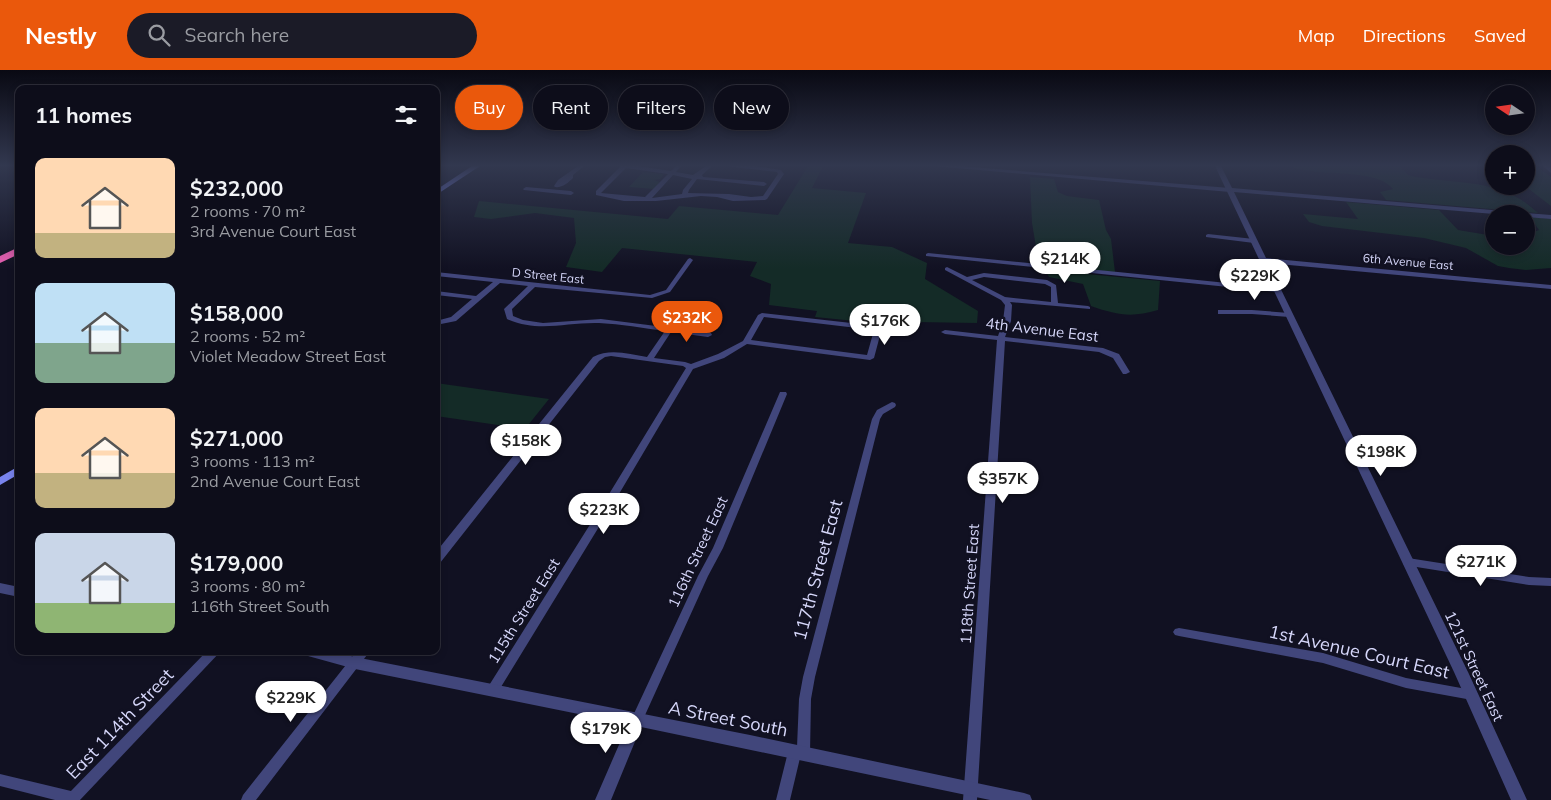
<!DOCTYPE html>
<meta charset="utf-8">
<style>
body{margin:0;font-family:Mulish,sans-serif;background:#1b1b27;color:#f1f3f6;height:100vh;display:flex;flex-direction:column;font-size:19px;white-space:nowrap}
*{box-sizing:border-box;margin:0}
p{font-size:16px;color:#9a9ca2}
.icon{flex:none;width:28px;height:28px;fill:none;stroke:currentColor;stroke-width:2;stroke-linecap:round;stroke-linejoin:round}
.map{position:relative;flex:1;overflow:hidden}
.side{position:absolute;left:15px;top:15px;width:425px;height:570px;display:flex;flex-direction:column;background:#0d0d1a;border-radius:10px;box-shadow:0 2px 8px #0003,0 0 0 1px #2d2d39}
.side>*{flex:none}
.hud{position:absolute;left:455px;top:15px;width:475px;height:45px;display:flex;gap:10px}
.needle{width:32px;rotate:283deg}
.controls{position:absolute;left:1485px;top:15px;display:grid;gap:10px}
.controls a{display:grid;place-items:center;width:50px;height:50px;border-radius:50%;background:#0d0d1a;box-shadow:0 2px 8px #0003,0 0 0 1px #2d2d39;font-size:25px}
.price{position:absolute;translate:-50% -42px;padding:0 11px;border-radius:18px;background:#fff;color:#222;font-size:16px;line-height:32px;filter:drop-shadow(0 1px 2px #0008)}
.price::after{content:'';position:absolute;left:50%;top:30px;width:15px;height:11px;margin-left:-8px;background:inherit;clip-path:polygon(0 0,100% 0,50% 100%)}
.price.selected{background:#ea580c;color:#fff}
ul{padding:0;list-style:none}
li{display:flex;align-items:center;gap:15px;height:125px;padding:0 20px}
li span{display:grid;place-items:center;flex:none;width:140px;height:100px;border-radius:10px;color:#555}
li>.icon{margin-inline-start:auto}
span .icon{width:60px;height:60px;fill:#fffc;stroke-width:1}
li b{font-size:21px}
h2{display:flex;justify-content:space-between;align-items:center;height:60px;padding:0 20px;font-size:21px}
.tag{padding:0 18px;border-radius:22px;background:#0d0d1a;box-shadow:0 2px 8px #0003,0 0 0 1px #2d2d39;font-size:18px;line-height:45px}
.tag.selected{background:#ea580c;color:#fff}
header{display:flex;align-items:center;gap:30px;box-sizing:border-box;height:70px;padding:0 25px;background:#ea580c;color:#fff}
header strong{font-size:24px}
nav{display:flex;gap:28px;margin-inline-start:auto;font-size:18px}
.search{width:350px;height:45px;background:#1b1b27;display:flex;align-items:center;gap:12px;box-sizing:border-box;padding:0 18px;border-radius:28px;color:#9a9ca2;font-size:19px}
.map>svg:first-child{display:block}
.green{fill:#142b27}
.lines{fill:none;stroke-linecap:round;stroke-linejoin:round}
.minor{fill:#41467b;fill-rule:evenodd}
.tertiary{fill:#41467b;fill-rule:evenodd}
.secondary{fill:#7984ee;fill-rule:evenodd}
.motorway{fill:#eb60b4;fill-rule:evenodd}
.labels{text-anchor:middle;stroke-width:5;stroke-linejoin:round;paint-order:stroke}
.far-street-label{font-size:12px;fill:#d6d7fa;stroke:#112}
.street-label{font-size:15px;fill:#d6d7fa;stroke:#112}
.near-street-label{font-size:18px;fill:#d6d7fa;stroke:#112}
</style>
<header>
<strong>Nestly</strong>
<div class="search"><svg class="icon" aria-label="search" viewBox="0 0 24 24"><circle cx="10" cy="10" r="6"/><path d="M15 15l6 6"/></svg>Search here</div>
<nav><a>Map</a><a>Directions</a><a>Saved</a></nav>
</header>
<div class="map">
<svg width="1551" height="730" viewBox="0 0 1551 730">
<rect width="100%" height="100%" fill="#112"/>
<path class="green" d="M808,96H823L812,118L866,123L848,173L892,177L927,193L925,209L978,241L977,253L915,252L889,249L876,251L875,253L815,247L817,241L769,235L771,214L750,206L757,192L622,178L602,202L566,197L576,173L574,148L535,143L491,149L474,147L479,131L668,149L679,136L778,145Z
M1288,96H1400L1408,105L1416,107C1460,114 1503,109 1538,143L1386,130L1380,122L1393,119C1380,102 1339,104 1318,102C1308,101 1298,99 1288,96Z
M1526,96H1536L1551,107V136L1525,116H1526Z
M643,102L664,104L660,109L654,110L660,112L654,119L629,117Z
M1030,107L1054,109L1058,122L1067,126L1099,130L1106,160L1111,169L1115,202L1039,195L1032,153Z
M1346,132L1439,140L1458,160L1494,166V176H1526V165L1539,160L1530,147L1551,149V198L1526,200L1509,198L1498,196L1466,178L1424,168L1322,156L1309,152L1303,144L1358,149Z
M1045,200L1160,211L1158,240C1131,248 1117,245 1091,236L1083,214L1049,207Z
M436,313L549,329L525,359L436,346Z"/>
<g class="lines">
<path class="minor" d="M578,96H584L573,105V108C568,113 562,118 555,117L554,116L558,110Z
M621,96H638L671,101L676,96H681L676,102L693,105L706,96H712L702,105L703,107L764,112L767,114L764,116L697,109L689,120L688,123L729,124L751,127L763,126L778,104L777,102L726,96H755L781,100L784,104L767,129L765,130L733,131L717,127L701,126L656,131H624L596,125V121ZM626,98L668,104L645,127L601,123ZM673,105L692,109L683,120L682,124L652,128Z
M934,96H959L1230,118L1233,120L1230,122Z
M1543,96H1549L1551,98V103Z
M526,117L571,121L574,123L571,125L524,120L523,119Z
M1208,164L1254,169L1257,171L1254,173L1206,167V165Z
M928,183L1278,218L1281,220L1278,222L926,186V184Z
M690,188L693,190L670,222L652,228L535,217L512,239L513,246L523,250L543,253L601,249L711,263L712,265L708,267L671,262L654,288L685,292L691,294L718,284L743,271L758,245L762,243L878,256L882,258L874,288L870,290L747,274L724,288L693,299L616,429L496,625L492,626L488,625L486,621L488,617L606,429L686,298L683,296L611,286L605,287L599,291L440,493L436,494V482L593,287C610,278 629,284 647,287L665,261C643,258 621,254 599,253C566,252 539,263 507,249L504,239L528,216L500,213L456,251L436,255V251L451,247L472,229L436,225V221L476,226L493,212L436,206V202L650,225L666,220L688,189ZM764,247L874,260L867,285L751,270Z
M947,197L967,207L984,203L1047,210L1056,215L1058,233L1088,236L1090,237V239L1010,232L1012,235L1011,251L1005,267L1103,278L1119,284L1130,302L1126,304H1123L1113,288L1099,282L1005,271L977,730H963L997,270L945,264L941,262L945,260L998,266L1003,251L1005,235L1001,230L945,200V198ZM984,207L1045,214L1051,217V232L1005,227L972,210Z
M1218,240H1252L1289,243L1293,245L1289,247L1252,244H1218Z
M780,322H786L787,324L723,478L708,506L641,654L637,655L633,654L631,650L698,506L713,478Z
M892,332L895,333L896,335L895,337L883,344L880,349L815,607L811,629L810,683L808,687L803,689L800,688L790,730H776L788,682L790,678L797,677L799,629L803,607L872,349L877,340Z
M1408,488L1529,507L1551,508V516L1529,515L1404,495L1403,492L1404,489Z
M1179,558L1323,583L1406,608L1472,620L1476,621L1478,625L1476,629L1472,630L1406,618L1323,593L1179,566L1175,565L1173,562L1175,559Z
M207,581H221L80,730H55L0,716V704L71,721Z
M357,581H370L256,730H241L243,725Z"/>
<path class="tertiary" d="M1215,96H1221L1232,118L1515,142L1518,144H1494L1234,122L1266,188L1551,215V219L1268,193L1468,602L1527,730H1511L1454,602Z
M1526,143L1551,145V149L1526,147V144H1524Z
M0,513L19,517V527L0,523Z
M301,581H330L355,587L750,665L1024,723L1030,725L1032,730H990L641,657L611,730H595L628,654L355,599L308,586L303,585Z"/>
<path class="secondary" d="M472,96H480L436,125V120Z
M19,396V404L0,415V407Z"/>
<path class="motorway" d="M19,177V184L0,193V186Z"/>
</g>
<linearGradient id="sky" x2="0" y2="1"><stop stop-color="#090913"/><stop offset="0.48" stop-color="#32384f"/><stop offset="1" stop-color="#32384f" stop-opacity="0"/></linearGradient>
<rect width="1551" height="199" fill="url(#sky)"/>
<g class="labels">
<g class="far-street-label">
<text transform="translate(1408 192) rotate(5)" y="4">6th Avenue East</text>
<text transform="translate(548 206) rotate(6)" y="4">D Street East</text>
</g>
<g class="street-label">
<text transform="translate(1042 260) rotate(7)" y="5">4th Avenue East</text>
<text transform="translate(698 482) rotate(-65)" y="5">116th Street East</text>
<text transform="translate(970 514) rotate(-86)" y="5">118th Street East</text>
<text transform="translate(524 541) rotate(-58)" y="5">115th Street East</text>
<text transform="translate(1474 596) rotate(65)" y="5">121st Street East</text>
</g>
<g class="near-street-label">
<text transform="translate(818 500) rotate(-75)" y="6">117th Street East</text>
<text transform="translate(1359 582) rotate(13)" y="6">1st Avenue Court East</text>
<text transform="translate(728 649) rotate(11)" y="6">A Street South</text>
<text transform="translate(120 654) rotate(-46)" y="6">East 114th Street</text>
</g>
</g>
</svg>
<div class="controls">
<a><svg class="needle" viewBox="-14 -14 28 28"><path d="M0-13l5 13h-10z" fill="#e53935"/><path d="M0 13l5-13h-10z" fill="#9a9ca2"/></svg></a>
<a>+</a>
<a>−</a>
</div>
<b class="price" style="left:1065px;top:214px">$214K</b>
<b class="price" style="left:1255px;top:231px">$229K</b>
<b class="price selected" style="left:687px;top:273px">$232K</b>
<b class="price" style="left:885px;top:276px">$176K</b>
<b class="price" style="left:526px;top:396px">$158K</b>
<b class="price" style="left:1381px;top:407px">$198K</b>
<b class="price" style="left:1003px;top:434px">$357K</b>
<b class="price" style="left:604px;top:465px">$223K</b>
<b class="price" style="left:1481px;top:517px">$271K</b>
<b class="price" style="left:291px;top:653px">$229K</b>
<b class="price" style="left:606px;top:684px">$179K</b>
<div class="hud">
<a class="tag selected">Buy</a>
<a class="tag">Rent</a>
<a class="tag">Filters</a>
<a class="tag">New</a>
</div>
<section class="side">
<h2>11 homes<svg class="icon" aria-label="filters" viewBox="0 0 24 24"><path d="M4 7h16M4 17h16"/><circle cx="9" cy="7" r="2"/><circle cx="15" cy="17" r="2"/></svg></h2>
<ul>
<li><span style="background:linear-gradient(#ffd9b3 75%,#c2b280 0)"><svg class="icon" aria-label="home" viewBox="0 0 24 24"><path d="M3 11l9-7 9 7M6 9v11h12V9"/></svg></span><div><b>$232,000</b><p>2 rooms · 70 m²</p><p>3rd Avenue Court East</p></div></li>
<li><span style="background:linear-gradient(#bfe0f5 60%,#7fa58c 0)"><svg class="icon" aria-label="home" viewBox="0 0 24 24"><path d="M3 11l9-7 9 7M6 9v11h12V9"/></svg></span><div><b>$158,000</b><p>2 rooms · 52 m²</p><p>Violet Meadow Street East</p></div></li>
<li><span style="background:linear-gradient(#ffd9b3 65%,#c2b280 0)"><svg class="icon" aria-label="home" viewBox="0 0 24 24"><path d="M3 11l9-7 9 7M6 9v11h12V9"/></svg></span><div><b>$271,000</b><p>3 rooms · 113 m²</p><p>2nd Avenue Court East</p></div></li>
<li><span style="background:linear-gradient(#c9d6e8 70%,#8fb573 0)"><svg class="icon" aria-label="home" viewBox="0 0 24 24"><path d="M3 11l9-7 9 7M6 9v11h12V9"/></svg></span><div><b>$179,000</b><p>3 rooms · 80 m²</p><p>116th Street South</p></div></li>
</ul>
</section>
</div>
